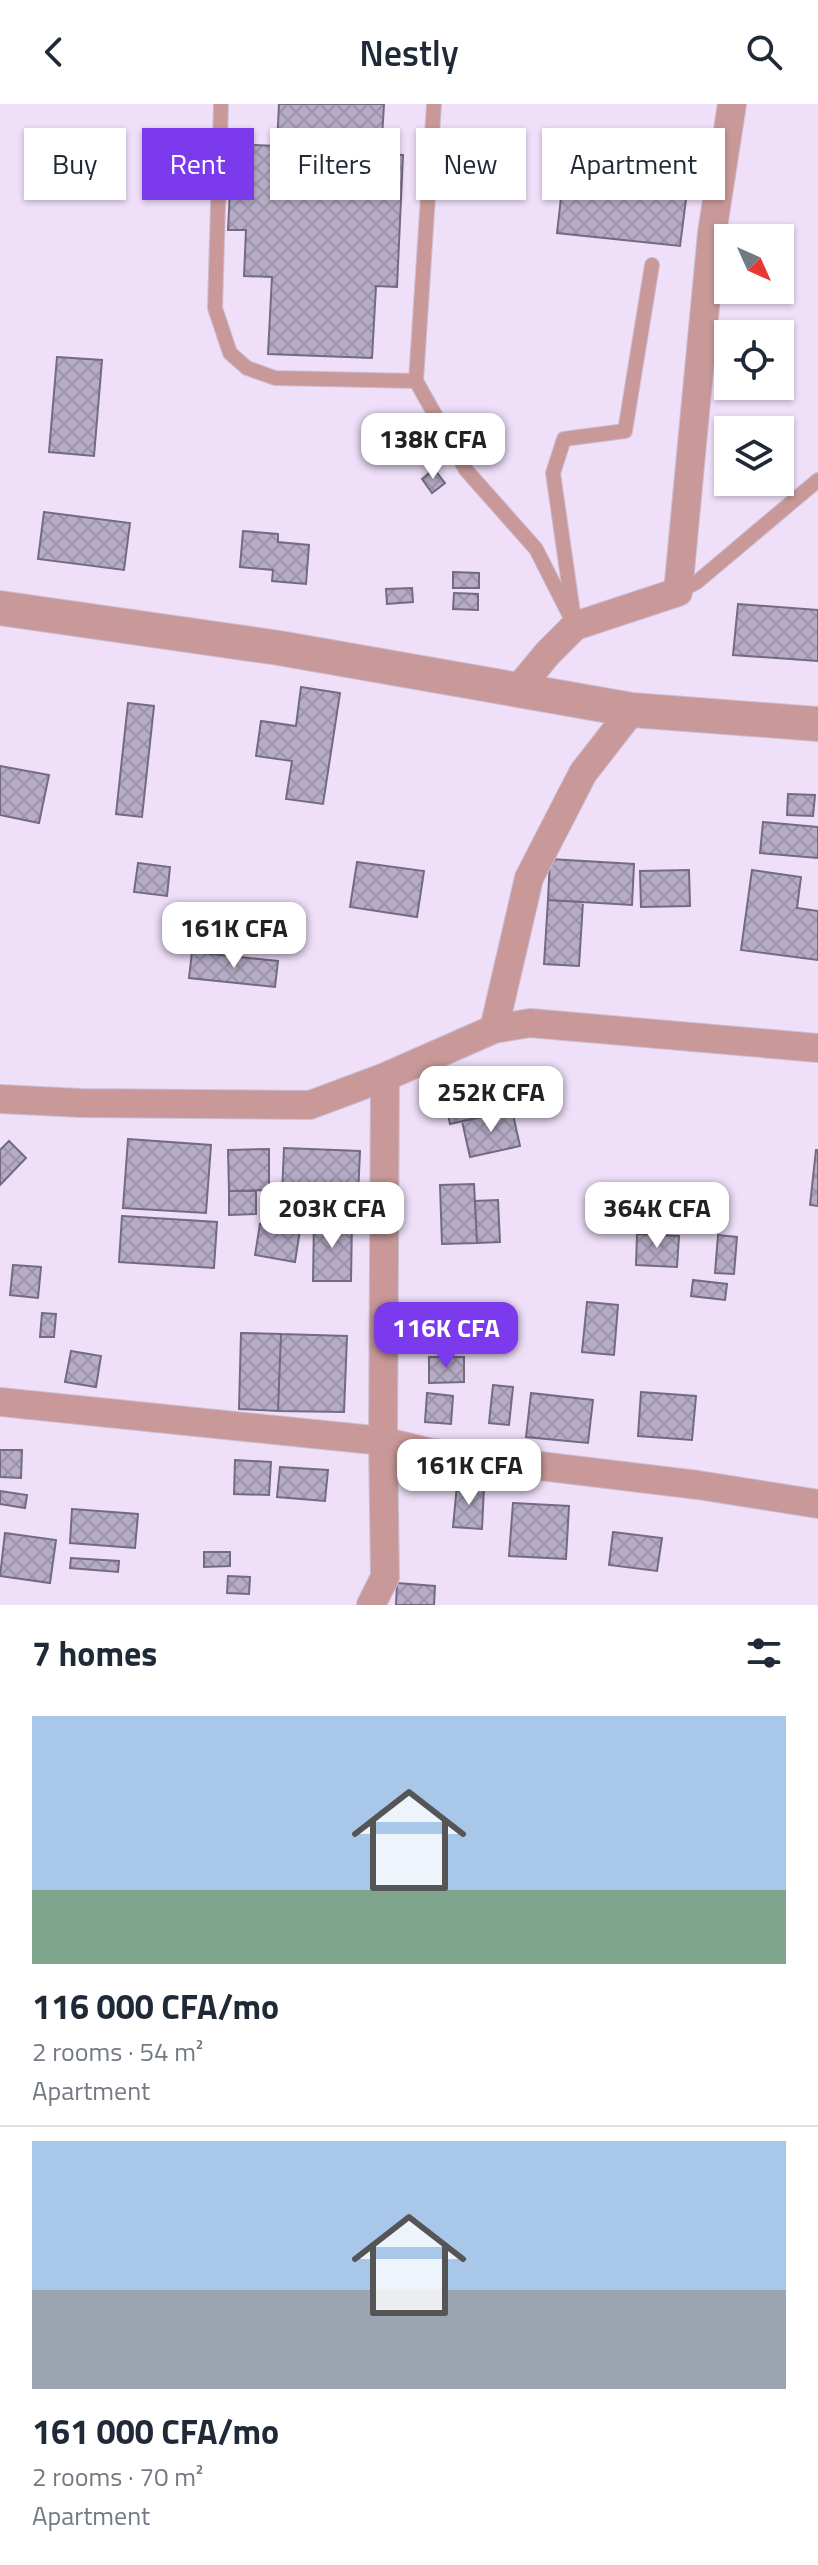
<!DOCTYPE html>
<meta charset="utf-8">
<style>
body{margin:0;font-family:"Titillium Web",sans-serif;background:#f6f6f7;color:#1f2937;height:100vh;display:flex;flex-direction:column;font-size:30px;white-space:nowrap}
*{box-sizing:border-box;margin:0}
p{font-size:26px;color:#747a83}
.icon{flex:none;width:44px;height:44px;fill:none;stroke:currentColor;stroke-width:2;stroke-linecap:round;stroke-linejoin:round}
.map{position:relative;height:1501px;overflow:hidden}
.drawer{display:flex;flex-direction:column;background:#fff;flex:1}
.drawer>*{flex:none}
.guide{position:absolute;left:24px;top:24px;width:770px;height:72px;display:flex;gap:16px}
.needle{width:52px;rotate:135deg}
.controls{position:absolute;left:714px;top:120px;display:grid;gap:16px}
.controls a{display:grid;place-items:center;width:80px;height:80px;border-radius:0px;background:#fff;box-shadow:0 2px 6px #0004;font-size:40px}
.price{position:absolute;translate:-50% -68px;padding:0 18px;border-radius:16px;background:#fff;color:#222;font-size:26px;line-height:52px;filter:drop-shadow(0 2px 4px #0008)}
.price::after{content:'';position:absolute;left:50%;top:48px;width:24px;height:18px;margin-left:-12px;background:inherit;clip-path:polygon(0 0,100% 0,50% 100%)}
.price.active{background:#7c3aed;color:#fff}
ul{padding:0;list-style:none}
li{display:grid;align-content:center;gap:16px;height:424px;padding:0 32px}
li+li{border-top:2px solid #e0e1e3}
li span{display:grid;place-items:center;height:248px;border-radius:0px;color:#555}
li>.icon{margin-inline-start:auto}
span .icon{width:144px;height:144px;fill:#fffc;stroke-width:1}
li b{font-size:34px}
h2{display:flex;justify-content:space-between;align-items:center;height:96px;padding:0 32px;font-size:34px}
.chip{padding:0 28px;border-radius:0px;background:#fff;box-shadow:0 2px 6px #0004;font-size:28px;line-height:72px}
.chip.active{background:#7c3aed;color:#fff}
header{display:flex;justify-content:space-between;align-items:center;height:104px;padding:0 32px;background:#fff;font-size:36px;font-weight:600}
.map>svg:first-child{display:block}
.building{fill:url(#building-cross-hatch);stroke:#736a83;stroke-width:2}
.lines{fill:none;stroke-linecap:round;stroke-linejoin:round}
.service-casing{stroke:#ccbed5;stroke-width:16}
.minor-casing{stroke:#ccbed5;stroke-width:30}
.tertiary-casing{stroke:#ccbed5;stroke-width:36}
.service{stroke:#c99999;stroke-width:14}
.minor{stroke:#c99999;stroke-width:28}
.tertiary{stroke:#c99999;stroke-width:34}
</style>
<header><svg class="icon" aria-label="back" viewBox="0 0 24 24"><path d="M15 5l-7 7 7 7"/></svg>Nestly<svg class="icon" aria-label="search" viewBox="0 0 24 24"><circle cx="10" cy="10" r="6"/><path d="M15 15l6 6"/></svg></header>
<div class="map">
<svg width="818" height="1501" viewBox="0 0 818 1501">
<defs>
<pattern id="building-cross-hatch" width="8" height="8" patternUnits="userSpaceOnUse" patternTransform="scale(2)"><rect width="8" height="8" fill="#b6acc7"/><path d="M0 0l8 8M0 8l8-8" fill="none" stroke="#9c93aa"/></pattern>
</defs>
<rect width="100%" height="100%" fill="#efdff9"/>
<path class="building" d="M279,0H384L381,50L403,51L397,183L376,182L372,254L268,250L272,173L244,172L246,126H228L230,87L249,88L251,41L277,42Z
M564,67L688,80L680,142L557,129Z
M57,253L102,256L94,352L49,348Z
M434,365L445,379L432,389L422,375Z
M44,408L130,419L124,466L38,455Z
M243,427L278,430V438L309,441L306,480L272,477L273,466L240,463Z
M453,468L479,469V484H453Z
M412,484L413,498L387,500L386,485Z
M454,489L478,490V506L453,505Z
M738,500L818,506V557L733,551Z
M301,583L340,589L323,700L286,695L292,657L256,652L261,617L296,622Z
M128,599L154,602L142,713L116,710Z
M0,662L49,671L39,719L0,711Z
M788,690L815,691L813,712L787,711Z
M763,718L818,723V754L760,749Z
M550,755L634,760L632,801L548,796Z
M357,758L424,767L417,813L350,803Z
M138,759L170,763L167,792L134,788Z
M689,766L690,802L641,803L640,767Z
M752,766L801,773L797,804L818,807V856L741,846Z
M548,796L583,798L579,862L544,860Z
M192,848L278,857L275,883L189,874Z
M500,965L503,977L463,987L460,975Z
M526,979L531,1002L450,1020L445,996Z
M512,1006L520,1042L470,1053L462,1017Z
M128,1035L211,1041L206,1109L123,1104Z
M9,1037L26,1054L0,1081V1046Z
M284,1044L360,1047L358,1092L282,1089Z
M269,1045V1086L229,1087L228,1046Z
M816,1046H818V1102L810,1101Z
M474,1080L477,1139L442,1140L440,1081Z
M229,1087H256V1110L229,1111Z
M498,1096L500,1138L477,1139L475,1097Z
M122,1112L217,1118L214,1164L119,1158Z
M314,1116H352L351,1177H313Z
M260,1120L300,1126L295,1158L255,1151Z
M637,1130L679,1132L677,1163L636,1161Z
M718,1131L737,1133L734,1170L715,1169Z
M13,1161L41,1163L38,1194L10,1191Z
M693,1176L727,1180L725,1196L691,1192Z
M587,1198L618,1201L614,1251L582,1248Z
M42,1209L56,1210L54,1233H40Z
M241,1229L281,1230L278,1307L239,1305Z
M281,1230L347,1232L344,1308L278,1307Z
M71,1247L101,1252L96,1283L65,1278Z
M429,1253H464V1278L429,1279Z
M493,1281L513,1283L509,1321L489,1319Z
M641,1288L696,1292L692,1336L638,1332Z
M427,1289L453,1292L451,1320L425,1318Z
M531,1289L593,1296L588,1339L526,1333Z
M0,1346H22L21,1374L0,1373Z
M235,1356L271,1358L269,1391L234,1390Z
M280,1363L328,1366L325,1397L277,1393Z
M457,1381L484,1383L482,1425L453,1423Z
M0,1387L27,1391L25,1404L0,1400Z
M513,1399L569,1402L566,1455L509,1452Z
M72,1405L138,1410L135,1444L70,1439Z
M613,1428L662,1434L657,1467L609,1461Z
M5,1429L56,1436L50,1479L0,1472Z
M204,1448H230V1462L204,1463Z
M71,1454L119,1457L118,1468L70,1464Z
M228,1472L250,1473L249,1490L227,1489Z
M397,1479L435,1482L434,1501H396Z"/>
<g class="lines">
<g class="service-casing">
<path id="service" d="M221,0L215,204L230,249L247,264L275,274L416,277
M434,0L416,277L466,366L536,445L575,522
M678,488L697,478L818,376
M573,509L553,369L564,335L625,327L652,161"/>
</g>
<g class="minor-casing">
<path id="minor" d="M518,585L548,549L575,522L678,488L712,129L732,0
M494,925L529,774L583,669L632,606
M385,973L383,1337L432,1349L698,1381L818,1400
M0,995L80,999L310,1001L385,973L494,925L530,919L818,944
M0,1298L383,1337L385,1473L371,1501"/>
</g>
<g class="tertiary-casing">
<path id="tertiary" d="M0,504L279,544L632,606L818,620"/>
</g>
<use href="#service" class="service"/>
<use href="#minor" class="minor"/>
<use href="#tertiary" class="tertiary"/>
</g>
</svg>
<div class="controls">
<a><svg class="needle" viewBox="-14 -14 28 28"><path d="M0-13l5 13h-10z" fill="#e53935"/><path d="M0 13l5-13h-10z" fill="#747a83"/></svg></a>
<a><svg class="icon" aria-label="locate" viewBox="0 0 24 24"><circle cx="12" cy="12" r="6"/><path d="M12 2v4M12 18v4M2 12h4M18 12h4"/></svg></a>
<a><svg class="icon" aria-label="layers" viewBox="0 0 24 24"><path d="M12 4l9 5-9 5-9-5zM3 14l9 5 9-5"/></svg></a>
</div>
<b class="price" style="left:433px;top:377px">138K CFA</b>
<b class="price" style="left:234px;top:866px">161K CFA</b>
<b class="price" style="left:491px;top:1030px">252K CFA</b>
<b class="price" style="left:332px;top:1146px">203K CFA</b>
<b class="price" style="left:657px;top:1146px">364K CFA</b>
<b class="price active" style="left:446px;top:1266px">116K CFA</b>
<b class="price" style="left:469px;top:1403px">161K CFA</b>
<div class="guide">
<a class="chip">Buy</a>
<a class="chip active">Rent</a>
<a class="chip">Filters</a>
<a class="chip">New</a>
<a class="chip">Apartment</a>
</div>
</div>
<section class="drawer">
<h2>7 homes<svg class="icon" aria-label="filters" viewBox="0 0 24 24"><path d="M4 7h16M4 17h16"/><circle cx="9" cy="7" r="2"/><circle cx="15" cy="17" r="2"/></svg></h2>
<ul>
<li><span style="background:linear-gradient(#a9c7e8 70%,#7fa58c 0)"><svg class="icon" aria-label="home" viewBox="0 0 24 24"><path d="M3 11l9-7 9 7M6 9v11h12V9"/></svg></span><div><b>116 000 CFA/mo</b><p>2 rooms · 54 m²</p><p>Apartment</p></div></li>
<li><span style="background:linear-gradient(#a9c7e8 60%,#9aa5b1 0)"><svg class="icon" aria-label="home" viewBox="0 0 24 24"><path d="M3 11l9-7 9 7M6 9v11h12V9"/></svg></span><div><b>161 000 CFA/mo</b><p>2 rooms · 70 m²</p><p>Apartment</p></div></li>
</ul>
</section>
